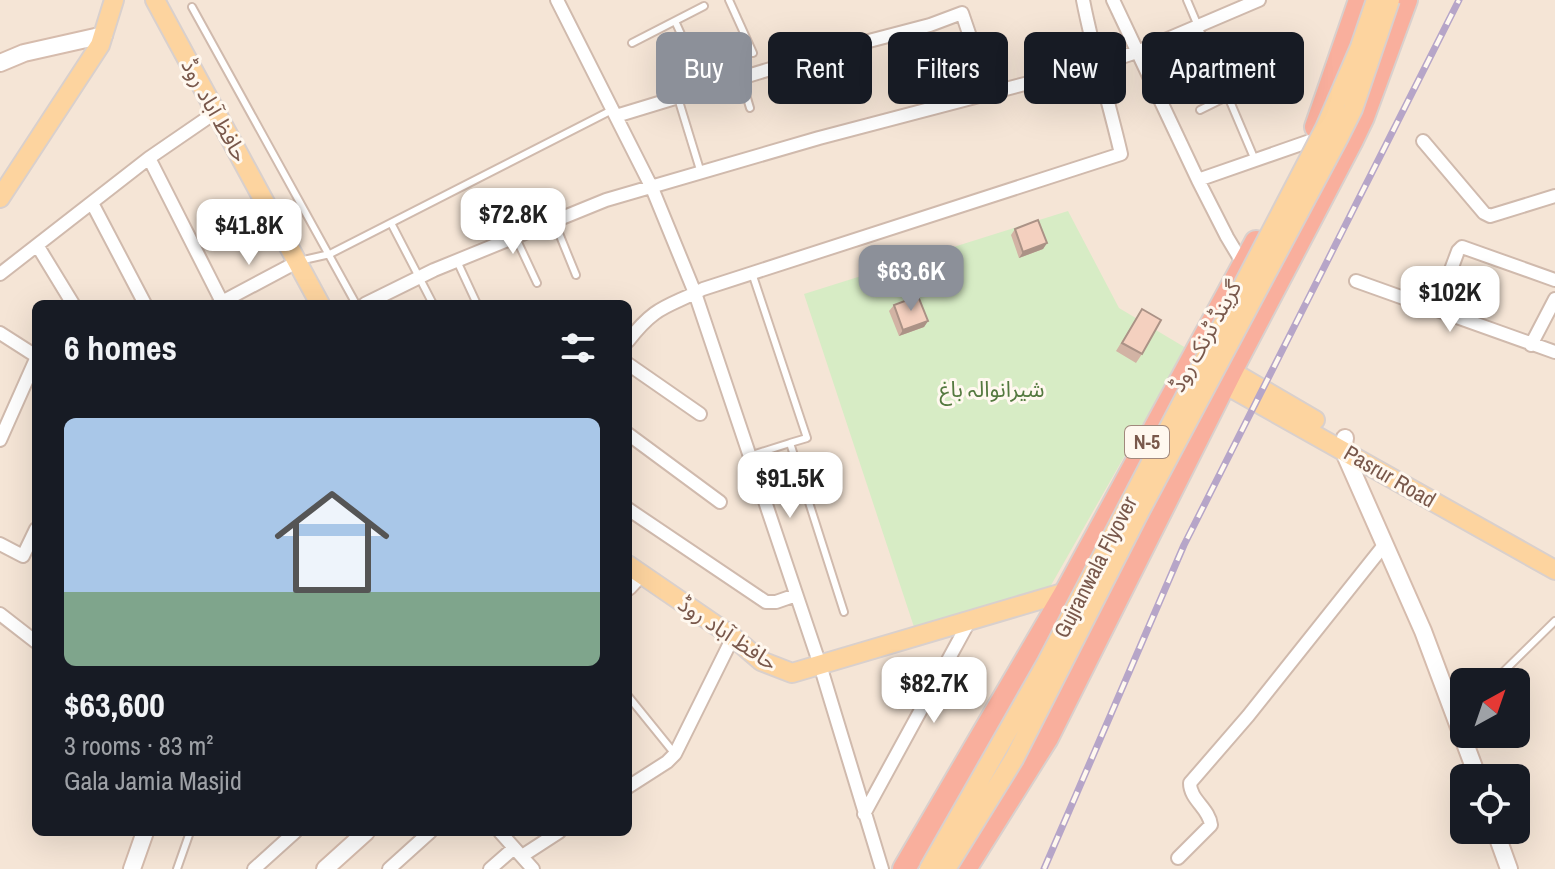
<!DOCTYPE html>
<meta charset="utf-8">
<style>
body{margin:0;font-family:"Archivo Narrow","Noto Sans Arabic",sans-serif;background:#20242c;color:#f1f3f6;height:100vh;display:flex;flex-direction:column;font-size:30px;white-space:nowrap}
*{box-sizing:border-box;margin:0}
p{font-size:26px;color:#9ea1a6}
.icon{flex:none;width:44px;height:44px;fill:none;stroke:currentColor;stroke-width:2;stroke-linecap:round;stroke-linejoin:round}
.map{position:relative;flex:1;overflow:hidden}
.details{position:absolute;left:32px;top:300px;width:600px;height:536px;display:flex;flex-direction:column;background:#171b24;border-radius:12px;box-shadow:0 8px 32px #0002}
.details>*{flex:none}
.banner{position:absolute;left:656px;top:32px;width:760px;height:72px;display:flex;gap:16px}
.needle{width:52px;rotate:40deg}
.tools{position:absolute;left:1450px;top:668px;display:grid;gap:16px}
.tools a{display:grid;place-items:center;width:80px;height:80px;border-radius:12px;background:#171b24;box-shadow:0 8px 32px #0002;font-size:40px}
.price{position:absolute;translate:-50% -68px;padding:0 18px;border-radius:16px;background:#fff;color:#222;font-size:26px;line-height:52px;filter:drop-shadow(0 2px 4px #0008)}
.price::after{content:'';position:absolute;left:50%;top:48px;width:24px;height:18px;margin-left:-12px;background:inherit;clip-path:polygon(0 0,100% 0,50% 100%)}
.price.on{background:#8c9099;color:#fff}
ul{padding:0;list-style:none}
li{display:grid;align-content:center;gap:16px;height:424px;padding:0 32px}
li span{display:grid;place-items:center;height:248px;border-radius:12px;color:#555}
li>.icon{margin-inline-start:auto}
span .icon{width:144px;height:144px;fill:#fffc;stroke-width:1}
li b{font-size:34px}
h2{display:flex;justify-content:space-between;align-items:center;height:96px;padding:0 32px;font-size:34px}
.chip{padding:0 28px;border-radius:12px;background:#171b24;box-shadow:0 8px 32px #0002;font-size:28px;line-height:72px}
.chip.on{background:#8c9099;color:#fff}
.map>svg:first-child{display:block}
.residential{fill:#f5e5d6;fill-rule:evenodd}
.green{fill:#d7ecc5}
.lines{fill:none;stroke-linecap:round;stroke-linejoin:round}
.lane-casing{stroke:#d0baad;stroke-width:10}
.street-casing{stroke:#d0baad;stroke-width:16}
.secondary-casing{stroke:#d6bcad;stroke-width:20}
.primary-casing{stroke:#d9d0cd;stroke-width:22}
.highway-casing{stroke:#d9d0cd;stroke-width:26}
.lane{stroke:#fff;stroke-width:6}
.street{stroke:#fff;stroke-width:12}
.secondary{stroke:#fff;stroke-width:16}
.primary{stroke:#fdd49f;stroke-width:18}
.highway{stroke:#f9af9d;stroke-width:22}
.rail-casing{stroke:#b6a5c8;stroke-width:7}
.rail{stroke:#fff8ef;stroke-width:4;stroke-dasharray:12;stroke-linecap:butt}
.primary-bridge-casing{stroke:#d9d0cd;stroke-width:22;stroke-linecap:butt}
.primary-bridge{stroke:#fdd49f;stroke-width:18}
.wall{fill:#d2b3a4}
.shaded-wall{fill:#ab9286}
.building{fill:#f4d0bf;stroke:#ab9286;stroke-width:2}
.labels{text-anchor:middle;stroke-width:6;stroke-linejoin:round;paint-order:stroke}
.shield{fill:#fff8ef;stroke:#a1887c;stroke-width:2}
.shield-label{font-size:20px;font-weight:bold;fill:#79584b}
.street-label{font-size:22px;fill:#79584b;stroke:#fff8ef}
.park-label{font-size:22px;fill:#54793f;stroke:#fff8ef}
</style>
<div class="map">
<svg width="1555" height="869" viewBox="0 0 1555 869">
<rect width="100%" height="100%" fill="#fdf4e8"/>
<path class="residential" d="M0,0H1555V869H0ZM36,304H628V832H36ZM1464,682H1516V734H1464ZM1464,778H1516V830H1464Z"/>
<path class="green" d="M1068,211L1119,308L1186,348L1050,587L914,627L804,294Z"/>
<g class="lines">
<g class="lane-casing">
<path id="lane" d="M729,0L753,53
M1187,0L1255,160
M192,7L356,304
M675,21L706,89
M632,43L704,6
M662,67L689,53
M741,78L750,108
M678,98L701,173
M1200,110L1297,62
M554,221L576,275
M391,223L433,304
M515,236L537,283
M299,261L330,254L612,110
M457,261L477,304
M752,273L807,438L790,443L844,612
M749,456L790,443
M1493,682L1555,621
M628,696L675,754
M177,869L190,832"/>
</g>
<g class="street-casing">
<path id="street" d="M557,0L652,188L695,293L820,665L882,869
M1113,0L1198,180L1227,237L1245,267
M616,116L823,53L930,25L962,13L989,92
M1423,141L1484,213L1490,216L1555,196
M149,158L222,302
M1198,180L1310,141
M92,203L145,304
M37,245L73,304
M0,274L149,158L216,112
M1356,281L1555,352
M218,304L297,262
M365,304L434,270L606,200L819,138L1097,65L1137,52L1259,0
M1436,310L1458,251L1462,247L1555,280
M0,333L36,356
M628,341C656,305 666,308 703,289L1121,154C1109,102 1093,52 1083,0
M1531,345L1555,299
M628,364L700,414
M628,434L720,502
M0,440L36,359
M628,509L766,602H776L796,595
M0,544L23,556L36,529
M0,614L36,642
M628,787L667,762L675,754L733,637
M864,814L971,618
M500,832L533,869
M522,856L559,832
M1178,858L1211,825C1209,808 1190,800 1190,783L1248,716L1385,544
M254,869L295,832
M389,869L430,832
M490,869L514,848"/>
</g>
<g class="secondary-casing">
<path id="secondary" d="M0,63L24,53L104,35
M1345,438L1343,450L1423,631L1478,778
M628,587L640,574
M1495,830L1509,869
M132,869L145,832
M325,869L366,832"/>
</g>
<g class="primary-casing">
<path id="primary" d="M155,0L320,304
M0,198L100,45L114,0
M1231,371L1315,420
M1224,384L1555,570
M628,565L733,637L761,661L792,673L1066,592"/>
</g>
<g class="highway-casing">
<path id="highway" d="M1316,127L1360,0
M904,869L1066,592L1256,242
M965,869L1047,738L1231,371L1351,142L1363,117L1406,0"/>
</g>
<use href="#lane" class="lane"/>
<use href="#street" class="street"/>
<use href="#secondary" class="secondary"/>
<use href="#primary" class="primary"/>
<use href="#highway" class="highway"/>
<g class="rail-casing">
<path id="rail" d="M1044,869L1184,545L1459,0"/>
</g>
<use href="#rail" class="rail"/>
<g class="primary-bridge-casing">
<path id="primary-bridge" d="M929,869L1046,664L1325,128L1360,47L1376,0
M946,869L1014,759L1140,511L1339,137L1353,109L1390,0"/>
</g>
<use href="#primary-bridge" class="primary-bridge"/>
</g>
<path class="wall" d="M1015,229L1047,243L1043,249L1019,258L1011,235Z
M894,305L928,321L924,327L899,336L889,311Z
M1142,309V354L1136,363L1116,351Z"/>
<path class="shaded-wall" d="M1047,243L1043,249L1019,258L1023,252Z
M928,321L924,327L899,336L903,330Z"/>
<path class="building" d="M1038,220L1047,243L1023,252L1015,229Z
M918,296L928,321L903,330L894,305Z
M1142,309L1161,320L1142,354L1122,343Z"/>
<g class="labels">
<rect class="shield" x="1125" y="426" width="44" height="32" rx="6"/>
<g class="shield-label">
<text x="1147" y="449">N-5</text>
</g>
<g class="street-label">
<text transform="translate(215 110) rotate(61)" y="8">حافظ آباد روڈ</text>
<text transform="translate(1205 336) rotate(-61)" y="8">گرینڈ ٹرنک روڈ</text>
<text transform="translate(1390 476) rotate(30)" y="8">Pasrur Road</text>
<text transform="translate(1095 567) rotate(-63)" y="8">Gujranwala Flyover</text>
<text transform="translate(728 633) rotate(34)" y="8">حافظ آباد روڈ</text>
</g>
<g class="park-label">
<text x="992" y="397">شیرانوالہ باغ</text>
</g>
</g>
</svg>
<div class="tools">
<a><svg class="needle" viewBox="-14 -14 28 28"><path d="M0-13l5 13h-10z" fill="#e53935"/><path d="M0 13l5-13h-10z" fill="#9ea1a6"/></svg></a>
<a><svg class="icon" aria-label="locate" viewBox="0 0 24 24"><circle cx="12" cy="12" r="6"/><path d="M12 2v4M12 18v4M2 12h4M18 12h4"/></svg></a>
</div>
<b class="price" style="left:513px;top:256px">$72.8K</b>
<b class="price" style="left:249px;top:267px">$41.8K</b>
<b class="price on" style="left:911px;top:313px">$63.6K</b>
<b class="price" style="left:1450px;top:334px">$102K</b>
<b class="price" style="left:790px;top:520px">$91.5K</b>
<b class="price" style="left:934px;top:725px">$82.7K</b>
<div class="banner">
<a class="chip on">Buy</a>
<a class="chip">Rent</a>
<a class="chip">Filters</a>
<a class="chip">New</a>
<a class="chip">Apartment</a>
</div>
<section class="details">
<h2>6 homes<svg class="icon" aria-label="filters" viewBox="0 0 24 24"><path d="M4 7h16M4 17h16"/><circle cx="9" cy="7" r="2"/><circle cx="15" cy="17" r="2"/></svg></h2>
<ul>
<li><span style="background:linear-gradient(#a9c7e8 70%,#7fa58c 0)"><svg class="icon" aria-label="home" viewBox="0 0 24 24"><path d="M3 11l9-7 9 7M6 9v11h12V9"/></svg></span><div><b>$63,600</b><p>3 rooms · 83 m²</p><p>Gala Jamia Masjid</p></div></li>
</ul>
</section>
</div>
